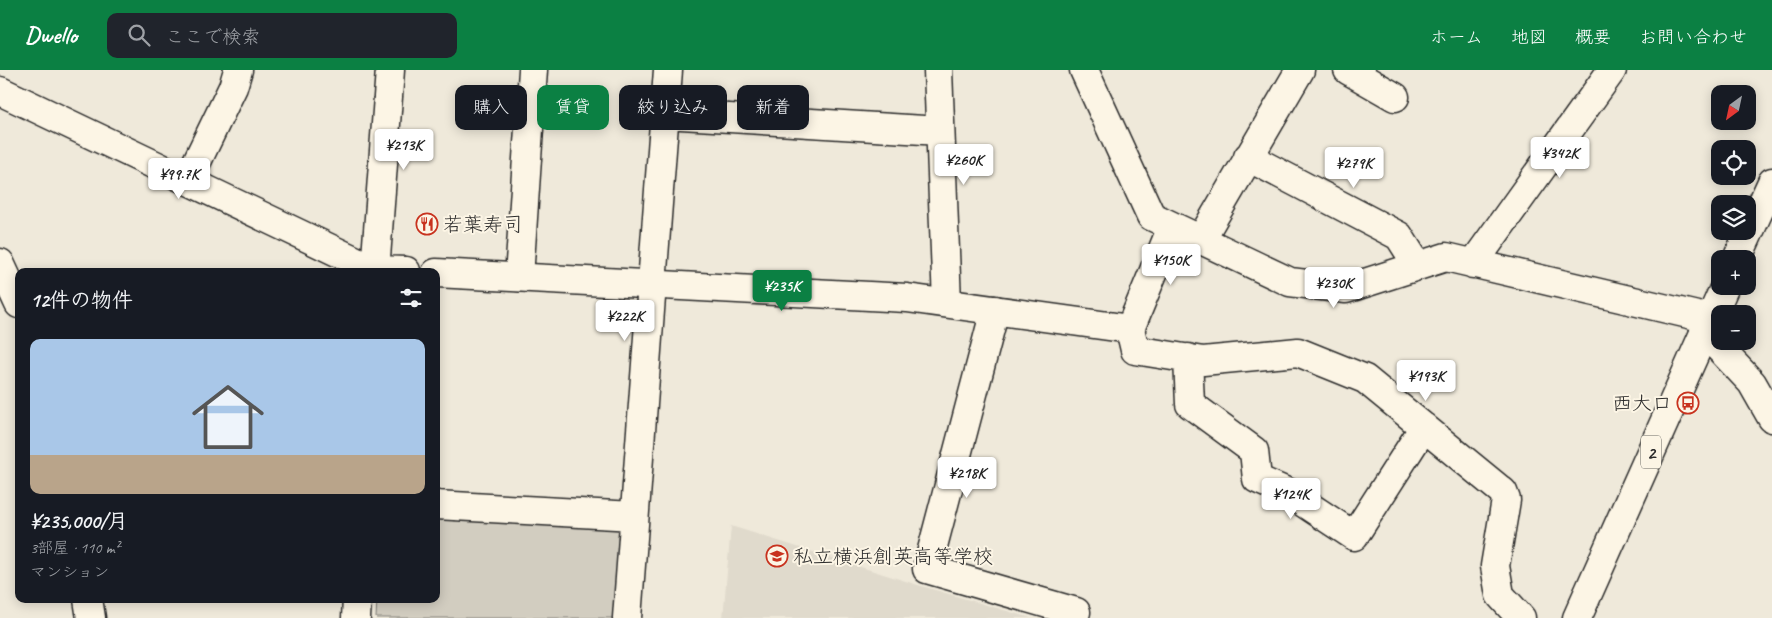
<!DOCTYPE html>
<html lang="ja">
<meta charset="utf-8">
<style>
body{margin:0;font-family:Caveat,"Klee One",sans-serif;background:#20242c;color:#f1f3f6;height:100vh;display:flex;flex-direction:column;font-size:19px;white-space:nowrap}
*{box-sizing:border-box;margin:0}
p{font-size:16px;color:#9ea1a6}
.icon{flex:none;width:28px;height:28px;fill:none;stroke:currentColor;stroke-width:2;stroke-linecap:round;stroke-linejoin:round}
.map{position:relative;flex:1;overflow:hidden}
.sheet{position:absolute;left:15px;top:198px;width:425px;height:335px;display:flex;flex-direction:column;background:#171b24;border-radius:10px;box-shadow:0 2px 12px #0003}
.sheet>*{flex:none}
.top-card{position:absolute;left:455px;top:15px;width:475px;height:45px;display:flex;gap:10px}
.needle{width:32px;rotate:213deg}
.buttons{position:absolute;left:1711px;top:15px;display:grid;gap:10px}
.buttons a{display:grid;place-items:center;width:45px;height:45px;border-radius:10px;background:#171b24;box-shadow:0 2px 12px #0003;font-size:25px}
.price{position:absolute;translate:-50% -42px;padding:0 11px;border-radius:5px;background:#fff;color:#222;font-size:16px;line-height:32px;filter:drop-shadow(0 1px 2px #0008)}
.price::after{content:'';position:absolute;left:50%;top:30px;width:15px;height:11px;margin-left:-8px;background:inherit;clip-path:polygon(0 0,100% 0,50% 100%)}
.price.current{background:#0b8043;color:#fff}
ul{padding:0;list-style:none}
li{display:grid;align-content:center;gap:10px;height:265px;padding:0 15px}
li+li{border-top:1px solid #363941}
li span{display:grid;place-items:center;height:155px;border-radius:10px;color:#555}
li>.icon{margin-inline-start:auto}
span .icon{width:90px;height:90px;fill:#fffc;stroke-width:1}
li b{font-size:21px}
h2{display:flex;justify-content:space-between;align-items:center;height:60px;padding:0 15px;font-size:21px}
.tag{padding:0 18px;border-radius:10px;background:#171b24;box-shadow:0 2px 12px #0003;font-size:18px;line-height:45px}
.tag.current{background:#0b8043;color:#fff}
header{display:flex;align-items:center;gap:30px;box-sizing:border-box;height:70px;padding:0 25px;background:#0b8043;color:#fff}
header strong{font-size:24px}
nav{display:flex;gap:28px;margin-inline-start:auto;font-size:18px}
.search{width:350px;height:45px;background:#20242c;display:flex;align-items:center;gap:12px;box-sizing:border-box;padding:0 18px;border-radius:10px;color:#9ea1a6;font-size:19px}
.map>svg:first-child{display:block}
.built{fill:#e0dacc}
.green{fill:#d2cdc0;stroke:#7e7c76}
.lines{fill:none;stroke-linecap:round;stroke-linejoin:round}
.minor-casing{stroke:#2b2b2b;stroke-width:31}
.tertiary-casing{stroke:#2b2b2b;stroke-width:31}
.primary-casing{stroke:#2b2b2b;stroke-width:31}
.minor{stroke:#fcf5e5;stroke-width:28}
.tertiary{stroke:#fcf5e5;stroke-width:28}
.primary{stroke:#fcf5e5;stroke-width:28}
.labels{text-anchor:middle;stroke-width:4;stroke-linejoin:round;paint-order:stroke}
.shield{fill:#fcf5e5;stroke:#6a6863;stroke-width:1}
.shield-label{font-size:19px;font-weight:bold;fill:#2b2b2b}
.poi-label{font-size:20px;fill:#2b2b2b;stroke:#fcf5e5;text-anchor:start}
</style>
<header>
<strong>Dwello</strong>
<div class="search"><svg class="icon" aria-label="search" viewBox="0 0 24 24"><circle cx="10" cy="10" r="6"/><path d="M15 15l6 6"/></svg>ここで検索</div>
<nav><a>ホーム</a><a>地図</a><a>概要</a><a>お問い合わせ</a></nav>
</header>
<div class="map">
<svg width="1772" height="548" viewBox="0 0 1772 548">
<rect width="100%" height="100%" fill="#efe9da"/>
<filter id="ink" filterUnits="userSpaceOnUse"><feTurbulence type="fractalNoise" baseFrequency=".02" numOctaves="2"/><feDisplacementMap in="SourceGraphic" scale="10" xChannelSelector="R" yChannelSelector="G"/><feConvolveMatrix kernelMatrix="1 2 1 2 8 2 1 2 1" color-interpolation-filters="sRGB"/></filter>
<g filter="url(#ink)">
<path class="built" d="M731,456L918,515L1031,548H723Z"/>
<path class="green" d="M436,448L623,460L617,548H376L377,529H436Z"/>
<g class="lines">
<g class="minor-casing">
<path id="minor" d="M938,0L947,233
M1084,0L1151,146L1290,212L1346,219L1446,187L1710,249
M1348,0L1395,27
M665,44L940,61
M1248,87L1399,166L1418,196
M188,110L233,17L238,0
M1200,171L1300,0
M0,193L19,234
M1473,194L1612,0
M519,207L533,0
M995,240L927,499L1076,542
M1130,259L1135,280L1203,291L1298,282L1365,309L1503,422L1506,430L1495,496L1500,525L1521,548
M1704,262L1752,313L1772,348
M1188,288L1190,334L1254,381L1257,409L1289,423L1354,466L1424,357
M436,435L634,446
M88,529L91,548
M627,548L668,0"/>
</g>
<g class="tertiary-casing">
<path id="tertiary" d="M0,21L375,200L406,201
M375,201L390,0
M436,203L907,228L1130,259L1172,157
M356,548L357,529"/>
</g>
<g class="primary-casing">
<path id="primary" d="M1737,189L1772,112
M1577,548L1725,216"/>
</g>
<use href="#minor" class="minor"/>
<use href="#tertiary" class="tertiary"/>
<use href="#primary" class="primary"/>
</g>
</g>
<defs>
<g id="restaurant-ring" transform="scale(1.125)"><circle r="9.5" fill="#fcf5e5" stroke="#c8321e" stroke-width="1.5"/><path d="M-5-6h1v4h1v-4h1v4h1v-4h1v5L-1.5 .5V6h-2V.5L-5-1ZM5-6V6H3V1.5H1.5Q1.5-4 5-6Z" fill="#c8321e"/></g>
<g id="bus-ring" transform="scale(1.125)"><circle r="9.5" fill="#fcf5e5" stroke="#c8321e" stroke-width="1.5"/><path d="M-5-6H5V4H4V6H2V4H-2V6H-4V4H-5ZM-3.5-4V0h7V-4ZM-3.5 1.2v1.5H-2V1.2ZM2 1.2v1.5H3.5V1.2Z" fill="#c8321e"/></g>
<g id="school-ring" transform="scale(1.125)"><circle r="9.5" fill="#fcf5e5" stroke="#c8321e" stroke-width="1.5"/><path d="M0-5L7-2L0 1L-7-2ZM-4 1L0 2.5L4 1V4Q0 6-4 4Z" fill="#c8321e"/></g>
</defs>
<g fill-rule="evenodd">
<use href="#restaurant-ring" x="427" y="154"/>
<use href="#bus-ring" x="1688" y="333"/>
<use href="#school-ring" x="777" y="486"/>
</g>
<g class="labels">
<rect class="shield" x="1641" y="365.5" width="20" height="33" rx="4"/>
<g class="shield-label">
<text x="1651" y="389">2</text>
</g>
<g class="poi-label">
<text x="443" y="161">若葉寿司</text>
<text x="1672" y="340" text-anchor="end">西大口</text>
<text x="793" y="493">私立横浜創英高等学校</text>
</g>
</g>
</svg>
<div class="buttons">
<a><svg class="needle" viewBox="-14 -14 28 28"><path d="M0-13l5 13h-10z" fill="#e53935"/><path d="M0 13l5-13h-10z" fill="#9ea1a6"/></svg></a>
<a><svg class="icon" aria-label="locate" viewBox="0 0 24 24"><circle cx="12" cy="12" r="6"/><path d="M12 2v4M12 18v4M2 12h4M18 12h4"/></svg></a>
<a><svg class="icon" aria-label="layers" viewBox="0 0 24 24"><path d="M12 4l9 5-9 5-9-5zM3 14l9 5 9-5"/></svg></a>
<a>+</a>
<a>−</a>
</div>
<b class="price" style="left:404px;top:101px">¥213K</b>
<b class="price" style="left:1560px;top:109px">¥342K</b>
<b class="price" style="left:964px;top:116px">¥260K</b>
<b class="price" style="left:1354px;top:119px">¥279K</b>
<b class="price" style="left:179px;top:130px">¥99.7K</b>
<b class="price" style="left:1171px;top:216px">¥150K</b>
<b class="price" style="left:1334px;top:239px">¥230K</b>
<b class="price current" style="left:782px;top:242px">¥235K</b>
<b class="price" style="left:625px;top:272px">¥222K</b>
<b class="price" style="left:1426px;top:332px">¥193K</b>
<b class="price" style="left:967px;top:429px">¥218K</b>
<b class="price" style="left:1291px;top:450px">¥124K</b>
<div class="top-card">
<a class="tag">購入</a>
<a class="tag current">賃貸</a>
<a class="tag">絞り込み</a>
<a class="tag">新着</a>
</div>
<section class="sheet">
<h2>12件の物件<svg class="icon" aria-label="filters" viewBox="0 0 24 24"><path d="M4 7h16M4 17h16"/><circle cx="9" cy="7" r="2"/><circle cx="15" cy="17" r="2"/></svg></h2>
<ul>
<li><span style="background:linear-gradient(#a9c7e8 75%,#b9a48a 0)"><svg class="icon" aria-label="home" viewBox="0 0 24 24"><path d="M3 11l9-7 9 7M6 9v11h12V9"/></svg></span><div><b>¥235,000/月</b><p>3部屋 · 110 m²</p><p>マンション</p></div></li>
</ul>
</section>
</div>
